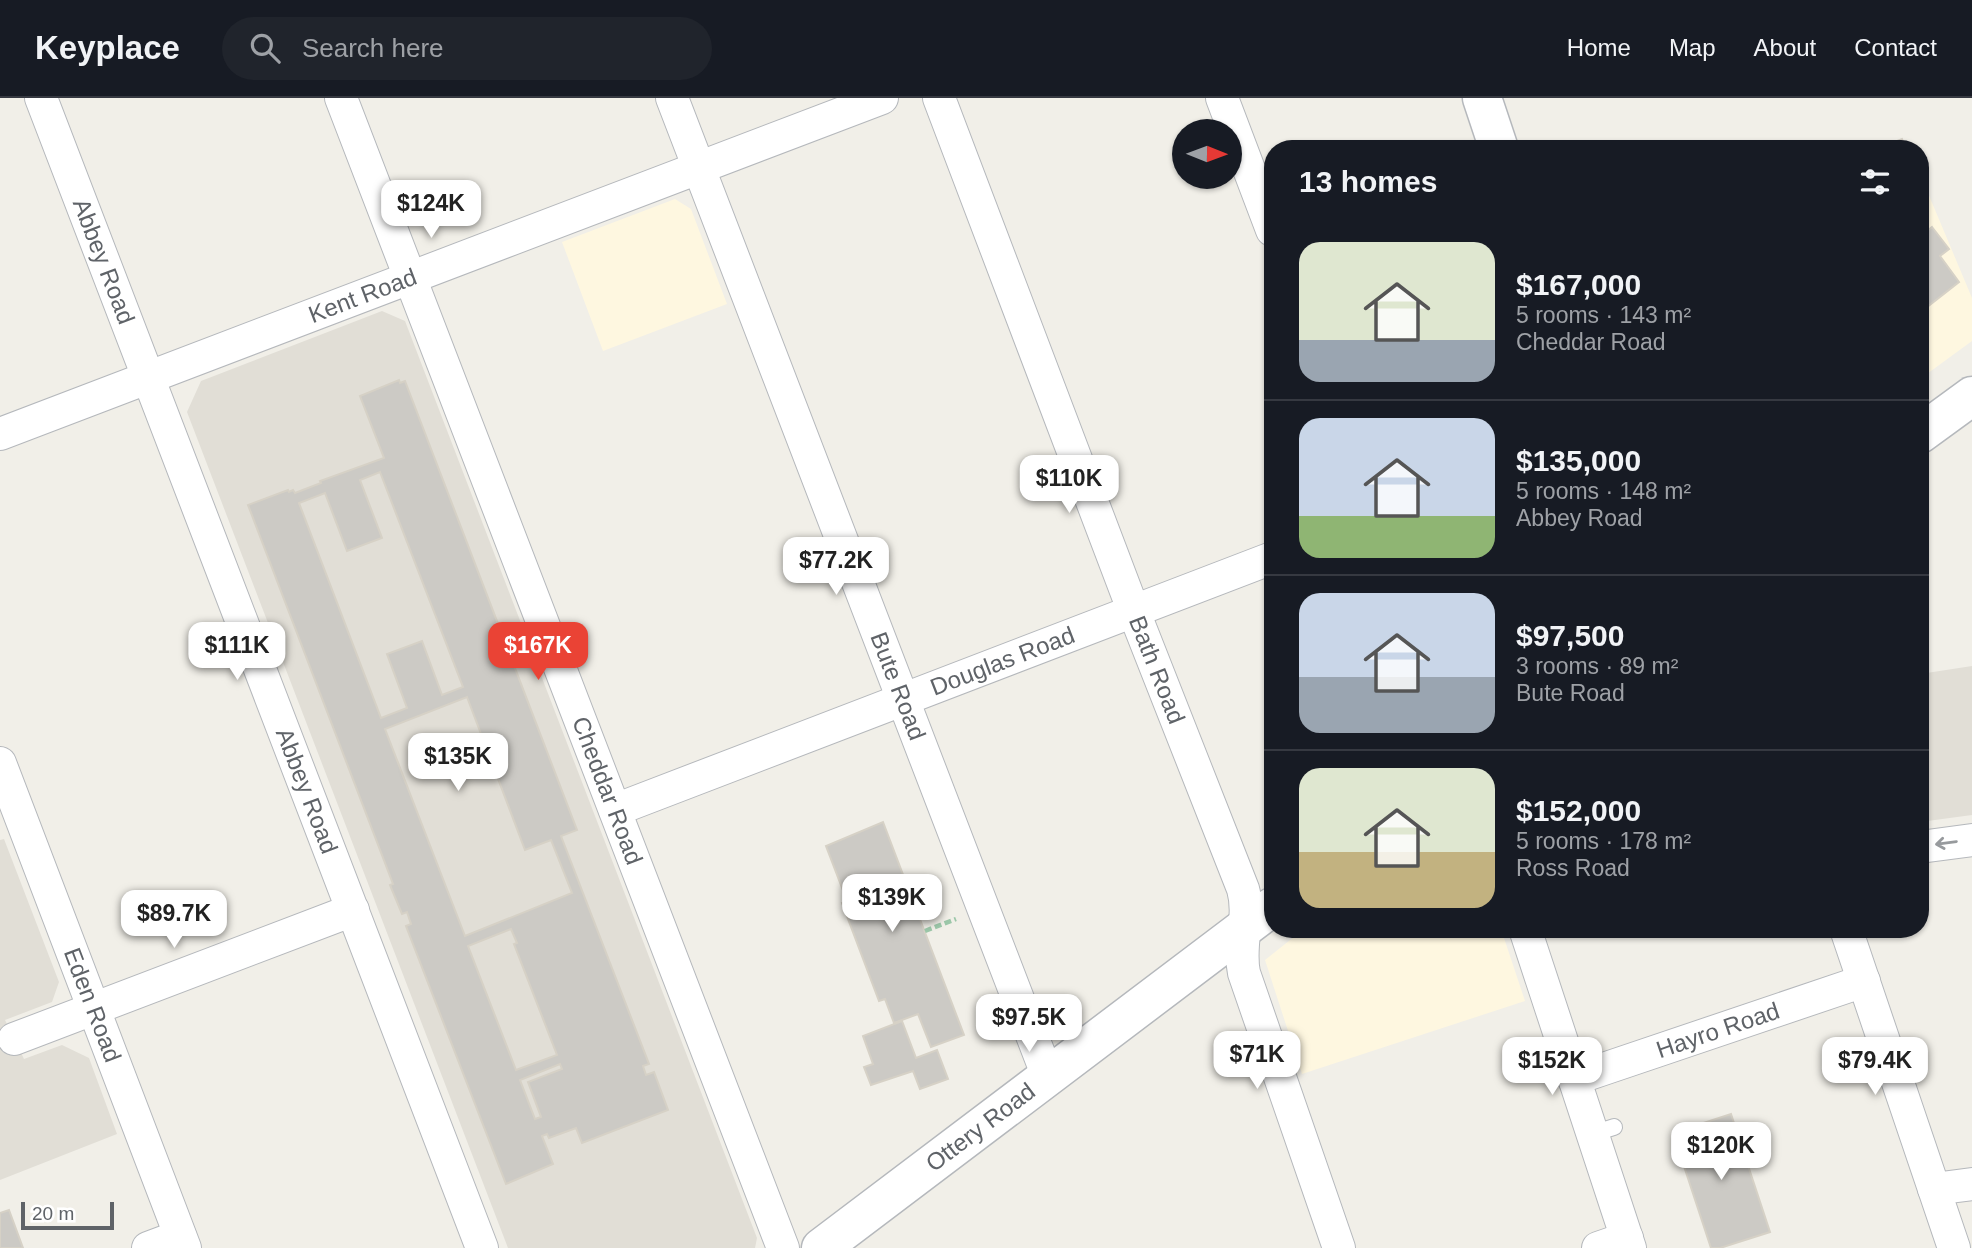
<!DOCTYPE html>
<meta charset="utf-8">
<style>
body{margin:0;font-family:Arial,sans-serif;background:#20242c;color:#f1f3f6;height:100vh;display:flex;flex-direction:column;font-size:26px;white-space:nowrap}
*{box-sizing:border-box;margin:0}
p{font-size:23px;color:#9ea1a6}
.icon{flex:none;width:38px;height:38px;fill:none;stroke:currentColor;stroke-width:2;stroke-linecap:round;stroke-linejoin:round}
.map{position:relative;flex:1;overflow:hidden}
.sheet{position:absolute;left:1264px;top:42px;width:665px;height:798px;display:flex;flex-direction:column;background:#171b24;border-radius:28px;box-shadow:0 2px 5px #0004}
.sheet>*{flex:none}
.needle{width:46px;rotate:91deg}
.tools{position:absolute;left:1172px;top:21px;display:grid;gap:14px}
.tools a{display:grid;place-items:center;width:70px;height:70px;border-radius:50%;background:#171b24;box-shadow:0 2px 5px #0004;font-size:35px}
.scale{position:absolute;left:21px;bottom:18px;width:93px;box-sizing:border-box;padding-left:7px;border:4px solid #5f6368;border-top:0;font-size:19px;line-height:24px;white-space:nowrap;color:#5f6368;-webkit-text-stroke:5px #fff;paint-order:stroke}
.price{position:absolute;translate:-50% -60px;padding:0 16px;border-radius:14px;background:#fff;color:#222;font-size:23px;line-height:46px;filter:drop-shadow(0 2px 4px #0008)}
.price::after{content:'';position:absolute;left:50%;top:42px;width:21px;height:16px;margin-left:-10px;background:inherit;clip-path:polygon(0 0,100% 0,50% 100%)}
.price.current{background:#ea4335;color:#fff}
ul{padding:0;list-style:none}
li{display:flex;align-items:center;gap:21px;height:175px;padding:0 35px}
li+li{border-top:2px solid #363941}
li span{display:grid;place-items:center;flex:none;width:196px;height:140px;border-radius:21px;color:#555}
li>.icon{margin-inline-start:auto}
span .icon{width:84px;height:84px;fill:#fffc;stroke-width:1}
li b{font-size:30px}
h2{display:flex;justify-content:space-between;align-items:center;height:84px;padding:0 35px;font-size:30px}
header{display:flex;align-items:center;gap:42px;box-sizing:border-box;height:98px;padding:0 35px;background:#171b24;border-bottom:2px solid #363941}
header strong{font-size:33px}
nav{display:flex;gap:38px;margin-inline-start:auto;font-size:24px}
.search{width:490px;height:63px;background:#20242c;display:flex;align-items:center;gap:18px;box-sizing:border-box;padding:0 24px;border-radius:38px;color:#9ea1a6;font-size:26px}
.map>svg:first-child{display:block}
.commercial{fill:#fef7e0}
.education{fill:#e1ded6}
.building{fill:#cccac5;stroke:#d6d1c6;stroke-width:2;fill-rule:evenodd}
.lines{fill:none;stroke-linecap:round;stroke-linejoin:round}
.service-casing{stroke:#b5b8bc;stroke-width:18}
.minor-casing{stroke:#b5b8bc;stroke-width:34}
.tertiary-casing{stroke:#b5b8bc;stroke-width:41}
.path{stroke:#9cc7a9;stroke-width:4.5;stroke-dasharray:7 3.5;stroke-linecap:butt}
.service{stroke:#fff;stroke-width:16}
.minor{stroke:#fff;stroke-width:32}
.tertiary{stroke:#fff;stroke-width:38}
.oneway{stroke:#979a9d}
.labels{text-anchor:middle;stroke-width:5;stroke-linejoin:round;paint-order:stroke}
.street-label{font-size:24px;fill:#5f6368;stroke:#fff}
</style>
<header>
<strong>Keyplace</strong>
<div class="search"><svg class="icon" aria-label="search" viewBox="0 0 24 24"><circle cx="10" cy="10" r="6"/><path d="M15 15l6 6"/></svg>Search here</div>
<nav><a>Home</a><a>Map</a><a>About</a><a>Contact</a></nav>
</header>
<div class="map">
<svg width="1972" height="1150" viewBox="0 0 1972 1150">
<rect width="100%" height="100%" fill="#f1efe8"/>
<path class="commercial" d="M1925,88L1972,200V243L1920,281V90Z
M675,101L691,111L727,206L603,253L562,144Z
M1304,831H1501L1525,903L1302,976L1265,862Z"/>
<path class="education" d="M382,213L405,223L757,1140L755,1150H508L187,314L201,283Z
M1972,568V717L1920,724V576Z
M4,741L59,884L52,904L5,922L24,961L62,947L89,960L117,1036L0,1082V742Z"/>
<path class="building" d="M1902,41L1906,51H1877Z
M1932,129L1949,151L1940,158L1959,184L1922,213L1920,210V139Z
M399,282L400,285L405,283L577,732L561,738L649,966L643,968L646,977L654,974L668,1012L582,1045L576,1030L549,1040L547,1036L542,1038L553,1066L506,1086L406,828L411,826L407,814L402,816L390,787L393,786L248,407L288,392L289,394L293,392L295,395L321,385L320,383L384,360L360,298ZM380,374L463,589L442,597L422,543L387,556L407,610L381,620L299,405L325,395L347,453L382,440L360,382ZM467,599L525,752L551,742L572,795L465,838L385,631ZM511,831L517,845L514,846L557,957L516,972L468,848ZM560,966L562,971L528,984L541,1019L535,1021L520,982Z
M883,724L964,937L931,949L918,916L894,925L885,901L879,903L842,805L847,803L826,748Z
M902,923L916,960L937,952L948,981L920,991L913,973L871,987L864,969L873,966L863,938Z
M1731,1016L1770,1134L1720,1150H1711L1673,1035Z
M9,1112L23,1150H0V1115Z"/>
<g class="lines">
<g class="service-casing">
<path id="service" d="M1592,1036L1614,1029"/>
</g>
<g class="minor-casing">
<g id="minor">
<path id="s1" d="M41,0L482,1150"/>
<path id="s2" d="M341,0L783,1150"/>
<path id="s3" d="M672,0L1048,979"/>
<path id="s4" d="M939,0L1134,514L1243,791C1251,819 1238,846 1244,875L1339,1150"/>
<path d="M1222,0L1272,132"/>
<path id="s5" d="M0,336L882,0"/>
<path id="s6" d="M0,665L185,1150"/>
<path id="s7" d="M615,712L1272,460"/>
<path d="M1920,749L1972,742"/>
<path d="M1525,831L1630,1150"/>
<path d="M1846,831L1954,1150"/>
<path d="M14,941L353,812"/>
<path id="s8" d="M1574,981L1864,883"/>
<path d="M1934,1091L1972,1086"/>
<path d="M148,1150L180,1138"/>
<path d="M1598,1150L1627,1140"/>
</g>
</g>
<g class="tertiary-casing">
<g id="tertiary">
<path d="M1482,0L1499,51"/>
<path d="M1920,336L1972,298"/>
<path id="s9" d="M821,1150L1272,809"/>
</g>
</g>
<path class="path" d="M925,833L956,821"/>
<use href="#service" class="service"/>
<use href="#minor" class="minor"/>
<use href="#tertiary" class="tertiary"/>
</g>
<defs><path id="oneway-shaft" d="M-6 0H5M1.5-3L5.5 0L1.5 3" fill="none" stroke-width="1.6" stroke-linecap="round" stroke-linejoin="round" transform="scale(1.75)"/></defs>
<use class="oneway" href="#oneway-shaft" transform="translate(1946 745) rotate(172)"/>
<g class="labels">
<g class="street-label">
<text dy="8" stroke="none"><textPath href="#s1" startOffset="175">Abbey Road</textPath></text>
<text dy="8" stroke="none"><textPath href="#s5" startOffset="388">Kent Road</textPath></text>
<text dy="8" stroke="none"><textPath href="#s7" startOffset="415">Douglas Road</textPath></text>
<text dy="8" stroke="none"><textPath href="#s4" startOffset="612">Bath Road</textPath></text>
<text dy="8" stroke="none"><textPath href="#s3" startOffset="630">Bute Road</textPath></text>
<text dy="8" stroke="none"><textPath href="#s1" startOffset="742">Abbey Road</textPath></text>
<text dy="8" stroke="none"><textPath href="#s2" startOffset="742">Cheddar Road</textPath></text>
<text dy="8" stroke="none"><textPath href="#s6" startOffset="259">Eden Road</textPath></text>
<text dy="8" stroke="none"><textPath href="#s8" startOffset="152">Hayro Road</textPath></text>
<text dy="8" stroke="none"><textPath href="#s9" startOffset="200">Ottery Road</textPath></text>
</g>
</g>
</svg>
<div class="tools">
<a><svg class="needle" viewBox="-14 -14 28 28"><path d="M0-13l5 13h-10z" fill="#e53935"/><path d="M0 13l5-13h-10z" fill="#9ea1a6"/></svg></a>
</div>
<div class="scale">20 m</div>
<b class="price" style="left:431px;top:142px">$124K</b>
<b class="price" style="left:1069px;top:417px">$110K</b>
<b class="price" style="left:836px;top:499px">$77.2K</b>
<b class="price" style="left:237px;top:584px">$111K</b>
<b class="price current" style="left:538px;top:584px">$167K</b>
<b class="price" style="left:458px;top:695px">$135K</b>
<b class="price" style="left:892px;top:836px">$139K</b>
<b class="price" style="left:174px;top:852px">$89.7K</b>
<b class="price" style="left:1029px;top:956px">$97.5K</b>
<b class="price" style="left:1257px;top:993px">$71K</b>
<b class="price" style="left:1552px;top:999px">$152K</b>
<b class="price" style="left:1875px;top:999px">$79.4K</b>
<b class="price" style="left:1721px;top:1084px">$120K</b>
<section class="sheet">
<h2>13 homes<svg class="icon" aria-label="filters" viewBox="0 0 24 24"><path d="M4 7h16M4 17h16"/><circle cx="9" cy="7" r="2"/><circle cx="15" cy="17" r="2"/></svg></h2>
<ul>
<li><span style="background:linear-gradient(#dfe7d0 70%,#9aa5b1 0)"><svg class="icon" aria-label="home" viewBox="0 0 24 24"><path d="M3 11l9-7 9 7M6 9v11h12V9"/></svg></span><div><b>$167,000</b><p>5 rooms · 143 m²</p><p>Cheddar Road</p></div></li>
<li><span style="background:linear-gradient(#c9d6e8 70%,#8fb573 0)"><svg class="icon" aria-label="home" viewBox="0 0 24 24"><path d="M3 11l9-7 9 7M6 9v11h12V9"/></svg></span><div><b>$135,000</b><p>5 rooms · 148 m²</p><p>Abbey Road</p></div></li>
<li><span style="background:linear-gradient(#c9d6e8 60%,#9aa5b1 0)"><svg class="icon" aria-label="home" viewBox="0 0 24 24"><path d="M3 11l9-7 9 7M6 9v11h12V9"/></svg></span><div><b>$97,500</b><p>3 rooms · 89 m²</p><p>Bute Road</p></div></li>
<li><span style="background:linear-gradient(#dfe7d0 60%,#c2b280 0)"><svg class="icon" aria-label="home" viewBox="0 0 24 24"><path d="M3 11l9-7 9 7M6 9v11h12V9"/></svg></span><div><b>$152,000</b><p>5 rooms · 178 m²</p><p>Ross Road</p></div></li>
</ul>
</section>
</div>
